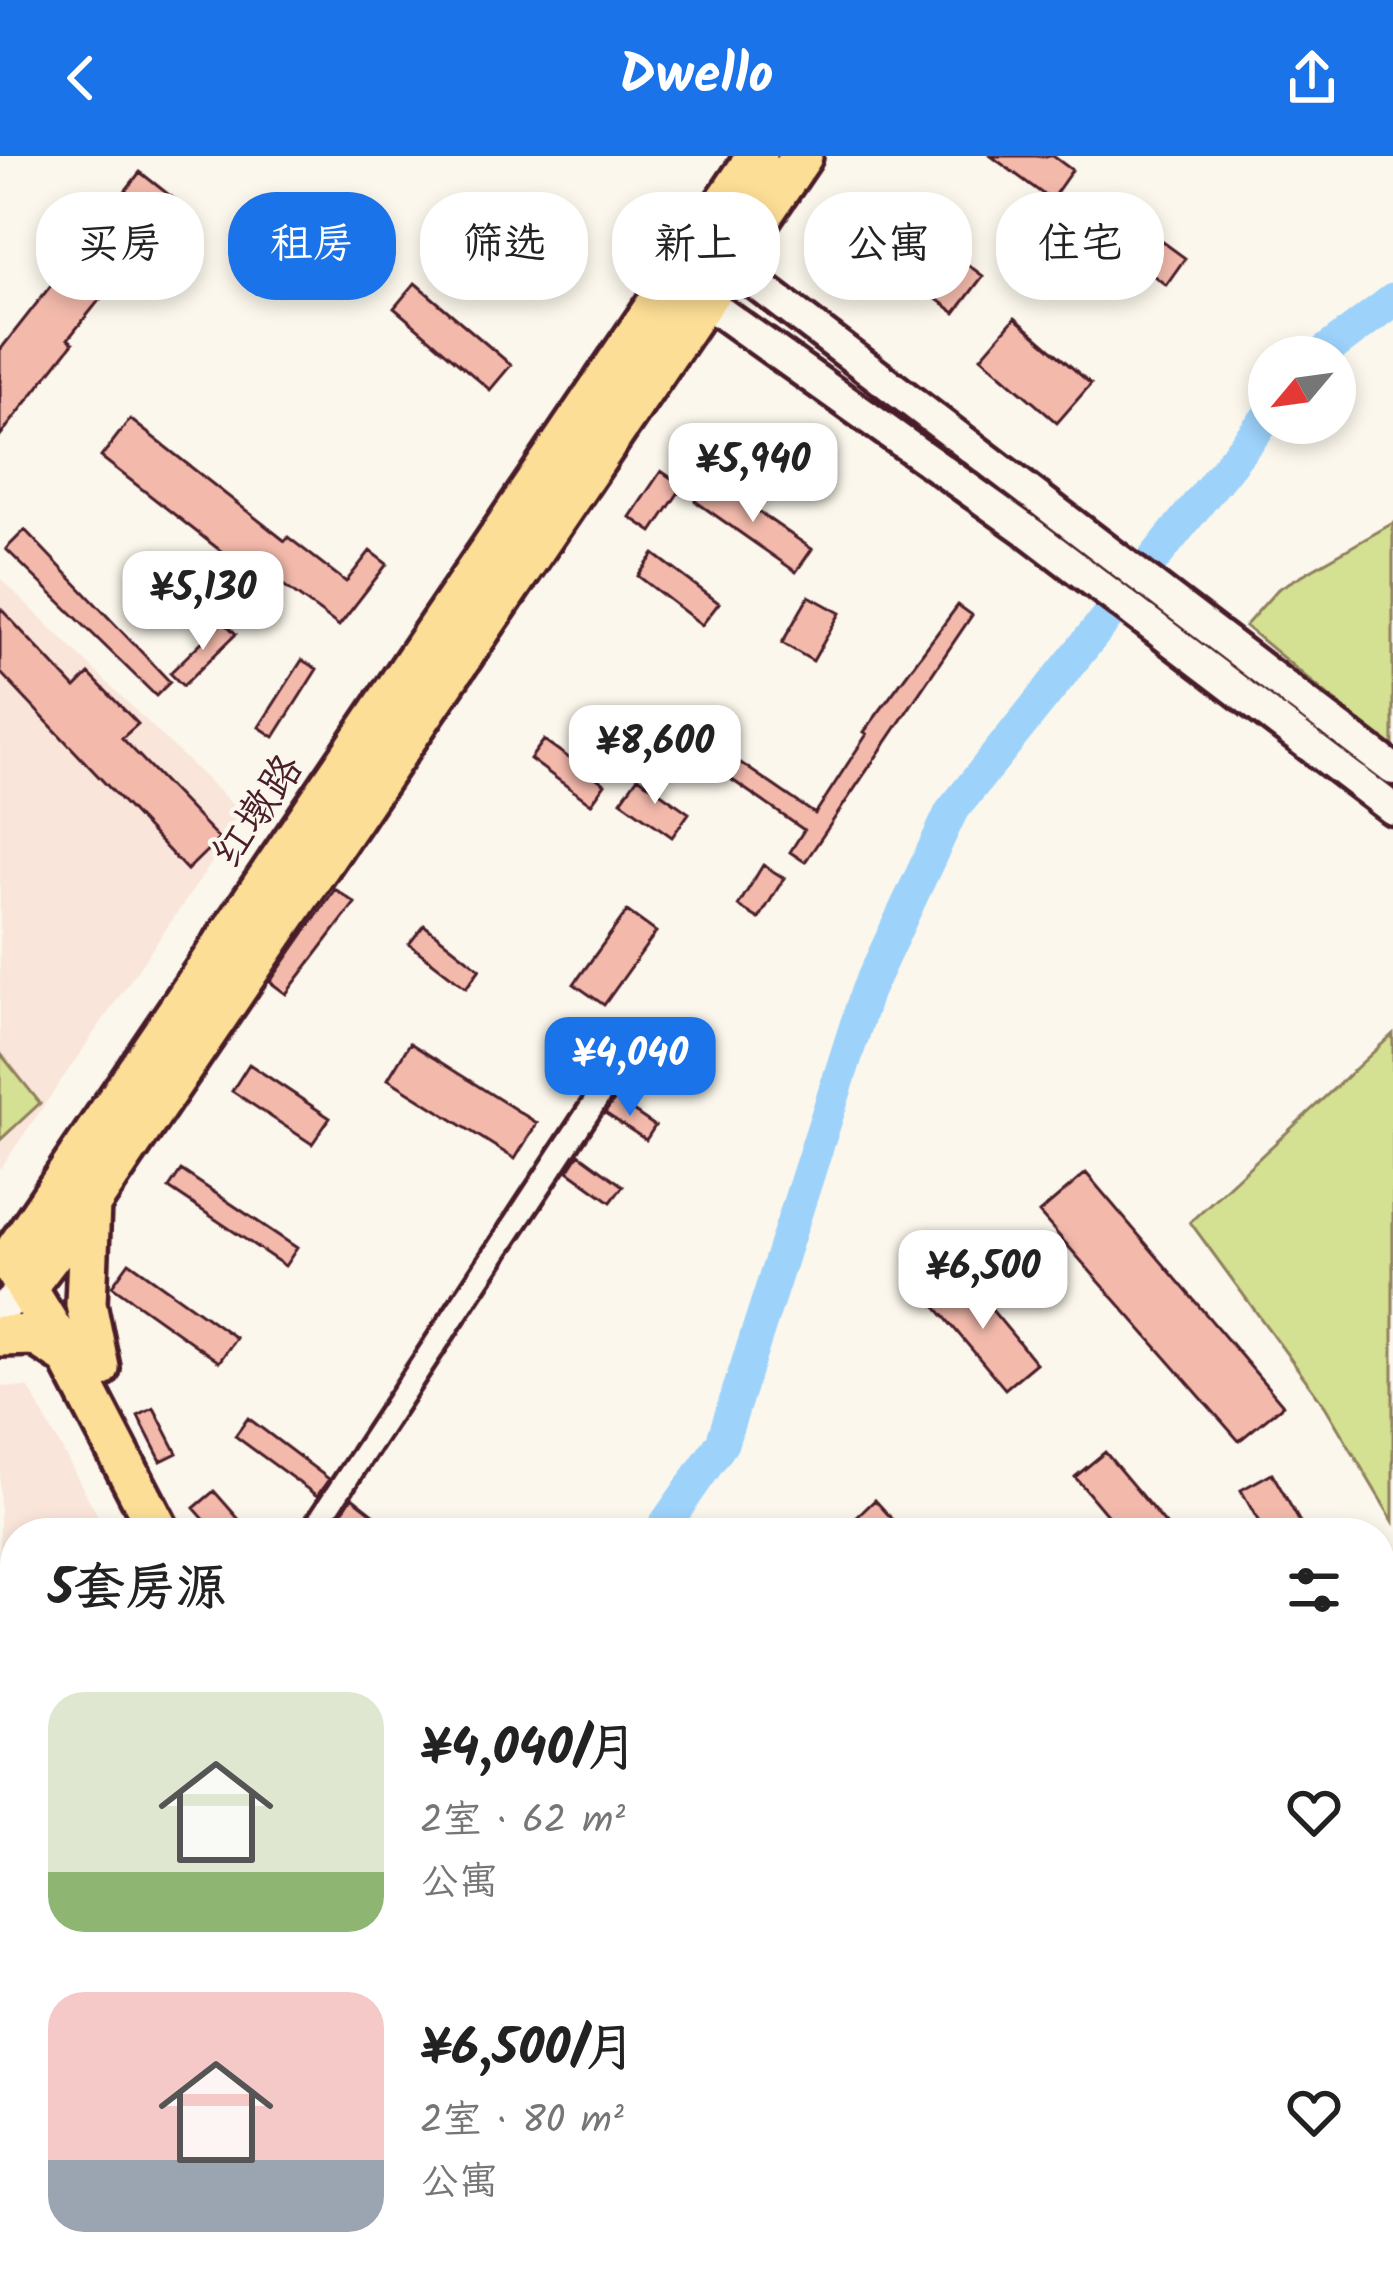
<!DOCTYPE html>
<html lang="zh">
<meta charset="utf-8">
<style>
body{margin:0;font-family:Kalam,"LXGW WenKai TC",sans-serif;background:#f6f6f6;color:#222;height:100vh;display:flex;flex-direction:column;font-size:45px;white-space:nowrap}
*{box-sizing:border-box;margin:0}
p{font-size:39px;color:#767676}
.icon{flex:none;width:66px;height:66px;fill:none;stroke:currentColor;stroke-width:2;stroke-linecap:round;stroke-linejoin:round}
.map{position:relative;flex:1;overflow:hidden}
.panel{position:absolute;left:0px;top:1362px;width:1395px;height:771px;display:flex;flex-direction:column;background:#fff;border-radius:48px 48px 0 0;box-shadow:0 6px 18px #0003}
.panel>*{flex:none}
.banner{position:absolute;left:36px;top:36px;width:1323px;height:108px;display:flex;gap:24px}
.needle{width:78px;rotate:241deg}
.buttons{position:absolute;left:1248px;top:180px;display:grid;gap:24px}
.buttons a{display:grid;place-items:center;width:108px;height:108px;border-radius:50%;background:#fff;box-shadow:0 6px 18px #0003;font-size:60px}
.price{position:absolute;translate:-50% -102px;padding:0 27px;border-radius:24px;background:#fff;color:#222;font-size:39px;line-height:78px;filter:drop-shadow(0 3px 6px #0008)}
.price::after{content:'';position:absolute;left:50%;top:72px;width:36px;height:27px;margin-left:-18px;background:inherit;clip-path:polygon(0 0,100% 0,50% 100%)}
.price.on{background:#1a73e8;color:#fff}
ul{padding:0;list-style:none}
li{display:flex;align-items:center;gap:36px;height:300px;padding:0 48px}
li span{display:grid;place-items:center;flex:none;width:336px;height:240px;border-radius:36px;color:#555}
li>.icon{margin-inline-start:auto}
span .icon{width:144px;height:144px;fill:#fffc;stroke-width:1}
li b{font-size:51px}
h2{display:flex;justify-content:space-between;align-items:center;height:144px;padding:0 48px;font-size:51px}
.pill{padding:0 42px;border-radius:48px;background:#fff;box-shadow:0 6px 18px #0003;font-size:42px;line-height:108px}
.pill.on{background:#1a73e8;color:#fff}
header{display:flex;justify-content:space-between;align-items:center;height:156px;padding:0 48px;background:#1a73e8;color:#fff;font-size:54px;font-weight:700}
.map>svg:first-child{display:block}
.built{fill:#f9e5d9}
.green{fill:#d4e092;stroke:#8f805e;stroke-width:3}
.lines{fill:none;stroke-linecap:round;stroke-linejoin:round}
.river{stroke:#9dd2fb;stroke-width:33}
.building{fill:#f3baac;stroke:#4a1f2b;stroke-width:3}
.street-casing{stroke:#4a1f2b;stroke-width:30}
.secondary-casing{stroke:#4a1f2b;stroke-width:39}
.highway-casing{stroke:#4a1f2b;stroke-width:48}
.path{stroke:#4a1f2b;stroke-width:3;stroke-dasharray:12 9;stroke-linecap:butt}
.street{stroke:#fbf7ec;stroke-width:21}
.secondary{stroke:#fbf7ec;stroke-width:30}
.highway{stroke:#fdde96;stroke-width:39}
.labels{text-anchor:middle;stroke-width:9;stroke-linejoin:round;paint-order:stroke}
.street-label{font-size:42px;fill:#4a1f2b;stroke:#fbf7ec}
</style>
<header><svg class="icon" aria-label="back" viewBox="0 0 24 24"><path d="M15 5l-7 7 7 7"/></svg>Dwello<svg class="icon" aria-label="share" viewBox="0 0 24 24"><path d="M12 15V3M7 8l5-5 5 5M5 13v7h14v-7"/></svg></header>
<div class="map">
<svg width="1393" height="2132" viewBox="0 0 1393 2132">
<rect width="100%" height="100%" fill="#fbf7ec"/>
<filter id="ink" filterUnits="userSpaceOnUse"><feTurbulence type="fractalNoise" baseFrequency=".00833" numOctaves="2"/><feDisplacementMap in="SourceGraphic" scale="24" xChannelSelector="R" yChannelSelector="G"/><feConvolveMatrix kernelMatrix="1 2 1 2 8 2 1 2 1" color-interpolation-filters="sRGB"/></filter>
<g filter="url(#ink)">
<path class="built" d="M0,422L244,660L0,1013Z
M0,1230L29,1232L107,1377H15V1663L0,1681Z"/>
<path class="green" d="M1393,367V594L1245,470L1278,433Z
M1393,878V1365L1325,1250L1190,1066Z
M0,897L40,947L0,984Z
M15,1964V2118H372L348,2132H0V1984Z"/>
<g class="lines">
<path class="river" d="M1318,201L1393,144
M659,1377L722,1287L867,835L951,656L1269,259
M0,1869L15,1847"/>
</g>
<path class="building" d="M991,0H1053L1072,14L1051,44Z
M140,16L178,46L68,183L73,187L0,280V194Z
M297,41L375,102L353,131L275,70Z
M1111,48L1185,102L1166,129L1092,74Z
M890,50L983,120L955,157L862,87Z
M415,127L511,209L490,234L394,152Z
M1015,162L1091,228L1057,267L981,201Z
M130,263L285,385L288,381L346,426L370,395L387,408L339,470L241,398L235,406L101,301Z
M661,315L683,330L652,376L630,361Z
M710,322L812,393L796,416L695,345Z
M25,374L170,526L156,540L6,393Z
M654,398L719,447L702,469L638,420Z
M809,440L840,457L813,505L782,487Z
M958,449L972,459L805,706L790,696L804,674L725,619L735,603L815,658L867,578L864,576Z
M0,452L75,532L89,518L138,568L122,582L219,683L187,714L0,516Z
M223,465L236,478L183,530L170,517Z
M302,504L317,513L274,581L259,571Z
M544,584L605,628L591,648L530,603Z
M638,621L689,657L672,681L621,645Z
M763,709L784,722L759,763L738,750Z
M335,733L355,747L286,838L270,826Z
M627,755L656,776L604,849L574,828Z
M424,769L480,813L466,832L409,788Z
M410,887L537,967L515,1003L388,923Z
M249,908L330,962L312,988L232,935Z
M615,943L655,970L646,984L605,957Z
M579,998L623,1030L611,1046L568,1015Z
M181,1014L297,1092L285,1110L169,1032Z
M1086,1017L1283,1249L1239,1285L1039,1057Z
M129,1106L236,1182L219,1206L112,1130Z
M962,1118L1036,1207L1005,1233L931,1145Z
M154,1252L177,1297L161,1305L138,1260Z
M248,1262L329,1323L317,1340L235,1280Z
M1105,1296L1173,1377H1122L1075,1321Z
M1272,1317L1306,1377H1265L1241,1334Z
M214,1335L251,1377H216L194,1352Z
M352,1341L398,1377H360L339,1361Z
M875,1344L905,1377H866L854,1364Z
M0,1473L15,1488V1577L0,1592Z"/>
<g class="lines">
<g class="street-casing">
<path id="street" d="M311,1377L637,882
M1380,1940L1393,1965"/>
</g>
<g class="secondary-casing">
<path id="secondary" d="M715,96L1393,613
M688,133L1030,377L1393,653
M0,1155L27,1130
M1380,1596L1393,1589
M1380,1629L1393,1622"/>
</g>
<g class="highway-casing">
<path id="highway" d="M90,1048L86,1148L99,1212
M27,1130L90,1048L802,0
M0,1180L35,1179L68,1200
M160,1377L68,1200L9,1104L757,0
M415,2132L438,2118
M480,2132L504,2118"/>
</g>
<path class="path" d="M0,1693L12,1680L15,1684
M0,2014L15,1990"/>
<use href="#street" class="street"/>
<use href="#secondary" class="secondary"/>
<use href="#highway" class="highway"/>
</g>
</g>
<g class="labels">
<g class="street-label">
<text transform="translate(256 654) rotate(-56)" y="15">红墩路</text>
</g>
</g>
</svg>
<div class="buttons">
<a><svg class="needle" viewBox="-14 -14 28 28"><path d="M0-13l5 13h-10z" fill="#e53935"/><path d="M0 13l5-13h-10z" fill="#767676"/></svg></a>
</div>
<b class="price" style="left:753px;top:369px">¥5,940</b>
<b class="price" style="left:203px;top:497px">¥5,130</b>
<b class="price" style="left:655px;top:651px">¥8,600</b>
<b class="price on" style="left:630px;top:963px">¥4,040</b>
<b class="price" style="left:983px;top:1176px">¥6,500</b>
<div class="banner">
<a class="pill">买房</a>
<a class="pill on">租房</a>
<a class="pill">筛选</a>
<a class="pill">新上</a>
<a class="pill">公寓</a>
<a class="pill">住宅</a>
</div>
<section class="panel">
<h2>5套房源<svg class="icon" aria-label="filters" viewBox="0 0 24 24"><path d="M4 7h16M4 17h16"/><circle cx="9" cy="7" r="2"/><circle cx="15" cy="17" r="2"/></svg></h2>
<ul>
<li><span style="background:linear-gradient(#dfe7d0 75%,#8fb573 0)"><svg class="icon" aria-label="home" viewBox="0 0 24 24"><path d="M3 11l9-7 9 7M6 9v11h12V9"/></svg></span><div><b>¥4,040/月</b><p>2室 · 62 m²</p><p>公寓</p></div><svg class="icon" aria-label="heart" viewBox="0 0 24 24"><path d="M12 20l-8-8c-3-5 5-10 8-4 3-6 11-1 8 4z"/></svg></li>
<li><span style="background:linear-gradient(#f6c9c9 70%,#9aa5b1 0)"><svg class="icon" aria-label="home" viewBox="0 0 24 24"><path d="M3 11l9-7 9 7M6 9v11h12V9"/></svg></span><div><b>¥6,500/月</b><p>2室 · 80 m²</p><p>公寓</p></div><svg class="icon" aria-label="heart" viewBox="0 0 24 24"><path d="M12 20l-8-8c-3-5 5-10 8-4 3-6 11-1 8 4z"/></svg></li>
</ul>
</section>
</div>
